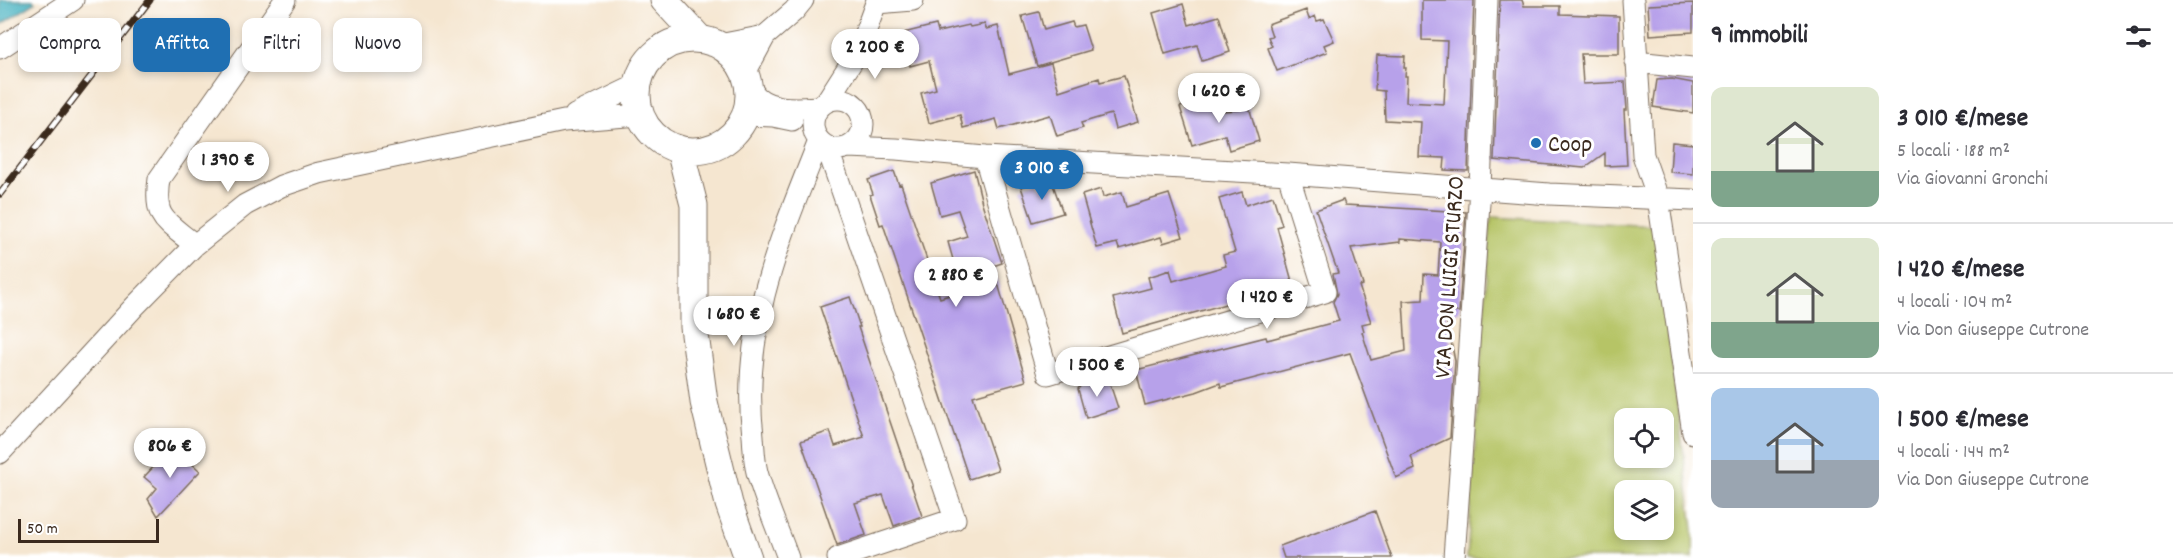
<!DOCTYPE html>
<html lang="it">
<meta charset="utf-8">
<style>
body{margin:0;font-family:Dekko,sans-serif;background:#f7f7f7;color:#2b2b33;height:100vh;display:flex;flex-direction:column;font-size:22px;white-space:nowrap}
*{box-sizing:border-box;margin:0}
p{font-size:20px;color:#7c7c81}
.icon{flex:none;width:33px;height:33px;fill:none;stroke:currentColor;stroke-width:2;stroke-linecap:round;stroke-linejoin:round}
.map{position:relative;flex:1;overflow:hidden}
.drawer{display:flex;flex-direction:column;background:#fff;width:480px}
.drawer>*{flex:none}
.top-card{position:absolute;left:18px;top:18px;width:570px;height:54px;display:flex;gap:12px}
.buttons{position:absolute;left:1614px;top:408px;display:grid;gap:12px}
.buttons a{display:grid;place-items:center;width:60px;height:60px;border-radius:12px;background:#fff;box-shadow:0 3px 9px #0003;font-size:30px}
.scale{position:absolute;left:18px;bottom:15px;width:141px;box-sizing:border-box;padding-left:6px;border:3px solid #3b2a1e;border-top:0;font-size:16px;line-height:21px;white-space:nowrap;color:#3b2a1e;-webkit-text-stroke:4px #fff;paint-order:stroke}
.price{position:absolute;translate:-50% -51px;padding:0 14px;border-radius:21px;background:#fff;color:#222;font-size:20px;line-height:39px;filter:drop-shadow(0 2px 3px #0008)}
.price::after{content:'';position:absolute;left:50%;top:36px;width:18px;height:14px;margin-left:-9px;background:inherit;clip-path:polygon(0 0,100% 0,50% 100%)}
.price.on{background:#1f6fb2;color:#fff}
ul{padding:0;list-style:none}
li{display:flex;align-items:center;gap:18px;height:150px;padding:0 18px}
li+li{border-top:2px solid #e1e1e2}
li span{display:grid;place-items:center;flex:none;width:168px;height:120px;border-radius:12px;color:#555}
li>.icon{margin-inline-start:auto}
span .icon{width:72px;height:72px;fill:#fffc;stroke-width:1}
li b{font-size:26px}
h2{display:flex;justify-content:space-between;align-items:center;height:72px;padding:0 18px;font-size:26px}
.tag{padding:0 21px;border-radius:12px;background:#fff;box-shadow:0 3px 9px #0003;font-size:21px;line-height:54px}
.tag.on{background:#1f6fb2;color:#fff}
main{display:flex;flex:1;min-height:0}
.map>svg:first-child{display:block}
.green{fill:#b6c466;stroke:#787742;stroke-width:1.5;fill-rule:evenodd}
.water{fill:#44b1c0;stroke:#406e6f;stroke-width:1.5}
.building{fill:#b7a1ea;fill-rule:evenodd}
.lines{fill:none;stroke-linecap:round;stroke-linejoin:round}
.minor-casing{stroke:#7c6c5c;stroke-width:23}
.major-casing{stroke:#7c6c5c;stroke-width:29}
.minor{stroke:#fff;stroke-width:21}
.major{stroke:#fff;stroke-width:27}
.rail-casing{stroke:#3b2a1e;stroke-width:7}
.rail{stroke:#fff;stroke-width:4.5;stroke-dasharray:14;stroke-linecap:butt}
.poi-dot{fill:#1f6fb2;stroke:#fff;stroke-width:2}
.labels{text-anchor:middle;stroke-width:6;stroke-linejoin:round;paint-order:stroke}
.poi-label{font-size:24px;fill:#3b2a1e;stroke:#fff;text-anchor:start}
.street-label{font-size:24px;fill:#3b2a1e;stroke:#fff}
</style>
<main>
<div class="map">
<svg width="1693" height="558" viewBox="0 0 1693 558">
<rect width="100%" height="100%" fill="#fff"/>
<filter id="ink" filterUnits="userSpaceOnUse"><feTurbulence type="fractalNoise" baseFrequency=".0167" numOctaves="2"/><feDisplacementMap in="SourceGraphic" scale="12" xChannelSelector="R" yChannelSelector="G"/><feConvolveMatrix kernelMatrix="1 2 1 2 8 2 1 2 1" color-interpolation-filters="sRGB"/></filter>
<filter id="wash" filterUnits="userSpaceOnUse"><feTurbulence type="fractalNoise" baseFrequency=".008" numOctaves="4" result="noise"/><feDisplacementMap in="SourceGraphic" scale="24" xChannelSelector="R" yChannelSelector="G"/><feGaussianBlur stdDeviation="1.35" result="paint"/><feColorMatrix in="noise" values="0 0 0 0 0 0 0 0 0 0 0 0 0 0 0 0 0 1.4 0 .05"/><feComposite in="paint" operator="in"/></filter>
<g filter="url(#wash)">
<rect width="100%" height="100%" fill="#f5e6d0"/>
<path class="green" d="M1491,217L1655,226L1693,530V558H1467ZM1624,418H1664V458H1624ZM1624,490H1664V530H1624Z"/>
<path class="water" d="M0,0H33L35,3L0,25Z"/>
<g id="blocks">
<path class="building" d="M1422,0H1474L1468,171L1444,170L1445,158L1419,157L1421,122L1385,120L1384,91L1375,90L1377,55L1405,56L1404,68H1406L1405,76H1407L1406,102L1444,104L1447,41L1422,40Z
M1500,0H1522L1524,6H1560V14L1619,16V54H1581L1583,84L1625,82L1627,110H1624L1627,165L1605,166V153L1584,168L1494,160Z
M1693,3V32L1650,35L1648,5Z
M1183,4L1189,25L1219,16L1230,52L1202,61L1197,45L1165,54L1153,13Z
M1306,10L1309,19L1315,16L1317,21L1324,19L1334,41L1324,45L1327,52L1277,71L1268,48L1272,46L1268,37L1272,36L1268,24Z
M1039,12L1044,30L1072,22L1074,27L1083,25L1091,50L1037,66L1022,16Z
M985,24L986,29L998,26L1009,74L1051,63L1059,91L1099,78L1100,82L1124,76L1138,122L1115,129L1111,114L1081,123L1083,128L1057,136L1050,115L999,129L996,119L963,128L960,115L929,123L921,93L936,89L929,61L910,66L903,33L936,25L938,32L969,25L970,27Z
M1672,79L1693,83V113L1653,107L1657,80Z
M1213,98L1215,106L1220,104L1222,111L1238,110L1249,107L1259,141L1229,150L1225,135L1192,145L1180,107Z
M1672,142L1693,144V174L1670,172Z
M974,170L982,203L1002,263L993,266L1026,381L973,396L998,470L969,479L883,224L880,225L870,195L873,194L868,180L894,171L899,185L901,184L940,298L962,291L948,242L967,236L958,210L940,215L931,183Z
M1038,181L1040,186L1052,182L1063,213L1033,222L1021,187Z
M1101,189L1103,197L1122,192L1126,207L1169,194L1183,237L1163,243L1161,237L1119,249L1117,243L1097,248L1082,195Z
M1242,192L1246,205L1273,196L1282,225L1277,227L1293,285L1122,333L1113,298L1151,288L1148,277L1161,273L1170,270L1173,281L1226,266L1223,255L1235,252L1219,199Z
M1343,200L1345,205L1466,212L1459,312H1445L1455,361L1450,438L1411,456L1415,469L1396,478L1350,353L1221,387L1220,383L1196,392L1145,405L1136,370L1266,337L1267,340L1339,321L1333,302L1337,294L1333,274L1338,273L1316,210ZM1400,239L1440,242L1438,275L1424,274L1423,300L1403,301L1406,351L1371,360L1362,332L1364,331L1362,324L1371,322L1359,286L1363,285L1351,248L1400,242Z
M850,297L860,327H858L922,516L894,526L883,495L855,503L866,535L837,545L801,441L830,431L835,446L864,437L820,307Z
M1108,378L1118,408L1086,418L1078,389L1081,385Z
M173,446L200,471L158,516L148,499L157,488L144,477Z
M1375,511L1392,558H1284L1280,546Z"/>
</g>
</g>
<g filter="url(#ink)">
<use href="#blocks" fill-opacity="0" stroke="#7c6c5c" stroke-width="1.5"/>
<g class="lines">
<g class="minor-casing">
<path id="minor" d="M1633,0L1643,155L1658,198L1693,433
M719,45L765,36
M0,48L73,0
M1636,62L1693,68
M745,73L765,36L794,11L803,0
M748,85C751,88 754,94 757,97C773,111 800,108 820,107
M813 124a25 25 0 1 1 50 0a25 25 0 1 1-50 0Z
M826,102L858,52L876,3L913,0
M575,115L637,85
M745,115L773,116L792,120
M827,147L955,519L838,558
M849,147L896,149L985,157L1288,174L1549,194L1693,200
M985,157L1048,374L1325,292L1288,174
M195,245C166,221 153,220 159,179L285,0
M0,453L135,306L195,245L245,205L281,186L319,173L564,121L639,115
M788,558C778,530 765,501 757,472C754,460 754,448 753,436C740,330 781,237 819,141
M1454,558L1480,189L1487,0"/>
</g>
<g class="major-casing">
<path id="major" d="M664,0L700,39
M637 95a56 56 0 1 1 112 0a56 56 0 1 1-112 0Z
M680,150L694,205V327L704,402L729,504L748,558"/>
</g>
<use href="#minor" class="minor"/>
<use href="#major" class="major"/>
<g class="rail-casing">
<path id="rail" d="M0,194L150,0"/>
</g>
<use href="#rail" class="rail"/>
</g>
</g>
<circle class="poi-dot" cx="1536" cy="143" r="6"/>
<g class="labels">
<g class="poi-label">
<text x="1548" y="151">Coop</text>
</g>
<g class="street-label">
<text transform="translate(1448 277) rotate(-86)" y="8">VIA DON LUIGI STURZO</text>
</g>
</g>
</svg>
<div class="buttons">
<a><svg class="icon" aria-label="locate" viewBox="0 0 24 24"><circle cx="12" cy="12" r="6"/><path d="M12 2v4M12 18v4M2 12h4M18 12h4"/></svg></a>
<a><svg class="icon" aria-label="layers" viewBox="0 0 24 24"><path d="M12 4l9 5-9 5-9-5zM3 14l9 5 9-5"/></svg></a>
</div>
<div class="scale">50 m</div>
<b class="price" style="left:875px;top:80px">2 200 €</b>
<b class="price" style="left:1219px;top:124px">1 620 €</b>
<b class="price" style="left:228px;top:193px">1 390 €</b>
<b class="price on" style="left:1042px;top:201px">3 010 €</b>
<b class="price" style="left:956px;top:308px">2 880 €</b>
<b class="price" style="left:1267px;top:330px">1 420 €</b>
<b class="price" style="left:734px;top:347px">1 680 €</b>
<b class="price" style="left:1097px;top:398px">1 500 €</b>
<b class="price" style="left:170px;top:479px">806 €</b>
<div class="top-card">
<a class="tag">Compra</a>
<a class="tag on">Affitta</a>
<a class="tag">Filtri</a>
<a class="tag">Nuovo</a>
</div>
</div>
<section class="drawer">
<h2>9 immobili<svg class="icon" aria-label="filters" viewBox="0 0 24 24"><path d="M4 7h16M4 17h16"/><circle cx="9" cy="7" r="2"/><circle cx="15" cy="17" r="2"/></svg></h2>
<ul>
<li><span style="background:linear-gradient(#dfe7d0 70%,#7fa58c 0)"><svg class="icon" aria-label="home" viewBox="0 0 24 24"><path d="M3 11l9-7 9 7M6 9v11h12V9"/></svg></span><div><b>3 010 €/mese</b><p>5 locali · 188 m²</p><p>Via Giovanni Gronchi</p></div></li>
<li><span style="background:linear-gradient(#dfe7d0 70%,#7fa58c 0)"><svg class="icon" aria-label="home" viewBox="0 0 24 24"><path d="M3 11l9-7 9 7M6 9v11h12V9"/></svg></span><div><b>1 420 €/mese</b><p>4 locali · 104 m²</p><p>Via Don Giuseppe Cutrone</p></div></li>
<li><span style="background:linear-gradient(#a9c7e8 60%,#9aa5b1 0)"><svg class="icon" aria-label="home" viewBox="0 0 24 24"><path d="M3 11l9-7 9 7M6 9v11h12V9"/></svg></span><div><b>1 500 €/mese</b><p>4 locali · 144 m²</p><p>Via Don Giuseppe Cutrone</p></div></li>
</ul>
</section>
</main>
